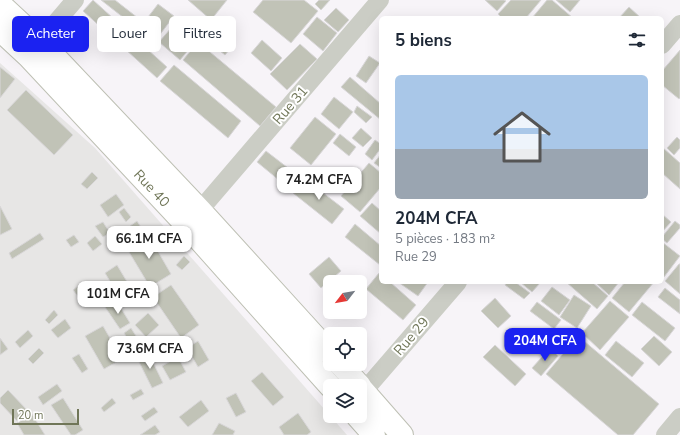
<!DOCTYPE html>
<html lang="fr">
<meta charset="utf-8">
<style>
body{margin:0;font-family:"Nunito Sans",sans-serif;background:#f6f6f7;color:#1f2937;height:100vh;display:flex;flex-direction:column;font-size:15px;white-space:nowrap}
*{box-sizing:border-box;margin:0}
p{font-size:13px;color:#747a83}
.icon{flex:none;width:22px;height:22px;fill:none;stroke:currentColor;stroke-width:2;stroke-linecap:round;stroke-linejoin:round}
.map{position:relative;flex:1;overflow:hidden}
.drawer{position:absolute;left:379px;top:16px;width:285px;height:268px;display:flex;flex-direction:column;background:#fff;border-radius:6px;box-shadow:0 4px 16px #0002}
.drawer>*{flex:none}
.banner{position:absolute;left:12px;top:16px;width:307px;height:36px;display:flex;gap:8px}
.needle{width:26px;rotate:239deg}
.tools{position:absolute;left:323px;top:275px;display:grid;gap:8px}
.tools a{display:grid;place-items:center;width:44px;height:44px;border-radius:6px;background:#fff;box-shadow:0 4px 16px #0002;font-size:20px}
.scale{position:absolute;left:12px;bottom:10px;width:67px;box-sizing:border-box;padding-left:4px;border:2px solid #707658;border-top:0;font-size:11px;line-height:14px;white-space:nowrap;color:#707658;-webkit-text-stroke:3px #fff;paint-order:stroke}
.price{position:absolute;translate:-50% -34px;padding:0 9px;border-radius:8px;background:#fff;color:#222;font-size:13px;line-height:26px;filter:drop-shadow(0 1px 2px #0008)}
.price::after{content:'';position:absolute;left:50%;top:24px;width:12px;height:9px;margin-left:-6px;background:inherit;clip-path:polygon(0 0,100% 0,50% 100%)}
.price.current{background:#1b22f1;color:#fff}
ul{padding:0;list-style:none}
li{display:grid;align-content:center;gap:8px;height:212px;padding:0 16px}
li+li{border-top:1px solid #e0e1e3}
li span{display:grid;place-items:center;height:124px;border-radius:6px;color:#555}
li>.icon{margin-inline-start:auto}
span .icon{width:72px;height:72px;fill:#fffc;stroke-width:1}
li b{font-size:17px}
h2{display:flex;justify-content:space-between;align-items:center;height:48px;padding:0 16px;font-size:17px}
.pill{padding:0 14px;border-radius:6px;background:#fff;box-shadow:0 4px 16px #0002;font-size:14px;line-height:36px}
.pill.current{background:#1b22f1;color:#fff}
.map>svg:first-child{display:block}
.built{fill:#e7e6e5}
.building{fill:#c1c3b7;stroke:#d9d7d9}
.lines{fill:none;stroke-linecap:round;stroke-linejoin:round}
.secondary-casing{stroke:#bec0b4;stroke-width:24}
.street{stroke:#cbcdc5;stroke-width:18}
.secondary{stroke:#fff;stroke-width:22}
.labels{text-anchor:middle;stroke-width:4;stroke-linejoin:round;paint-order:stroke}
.street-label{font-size:14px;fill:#707658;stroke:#fff}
</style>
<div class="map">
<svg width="680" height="435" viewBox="0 0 680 435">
<rect width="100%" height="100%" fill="#f7f4f8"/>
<path class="built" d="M0,63L95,148L347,435H0Z"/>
<path class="building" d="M93,0L167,67L157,78L83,11Z
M101,0H115L143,22L138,29Z
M188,0H227L211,20Z
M263,0H304L318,11L291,43L253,12Z
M319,0H330L321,10L315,4Z
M485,0H504L506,1L497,11Z
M511,0H541L526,18H502L498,14Z
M547,0H552L573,18H532Z
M556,0H580L570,12Z
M158,4L174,16L158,37L142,25Z
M629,7L641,18H619Z
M336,8L349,20L338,32L324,20Z
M317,17L337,33L323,51L303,34Z
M178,20L199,37L180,60L159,42Z
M213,26L234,44L225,55L203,37Z
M262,40L282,58L271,71L251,53Z
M198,42L276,107L260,126L183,60Z
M300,44L317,59L287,90L270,74Z
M680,50V98L679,99L662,85V71Z
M369,56L380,63L366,83L356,76Z
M174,65L241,121L228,138L160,81Z
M0,67L15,79L0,98Z
M350,77L381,104V120L341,87Z
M26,90L73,135L54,155L7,110Z
M334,97L353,112L339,129L321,114Z
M357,106L372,117L366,123L354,112Z
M315,117L336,134L311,165L290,148Z
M361,128L372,138L363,147L352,138Z
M340,134L356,147L349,156L333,143Z
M677,137L680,140V148L674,155L667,148Z
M375,140L381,144V148L372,160L365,154Z
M662,147L680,163V189L662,173Z
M266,151L301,178L291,190L257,162Z
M381,154V168L374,163Z
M369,163L381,173V187L360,212L341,196Z
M92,172L98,178L87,189L81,184Z
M305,179L344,209L332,224L293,193Z
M116,194L124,205L108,217L100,205Z
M372,203L381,211V234L360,216Z
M0,206L12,229L0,235Z
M124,208L131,217L126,222L119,212Z
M662,214L671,222L662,232Z
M137,221L144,232L137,237L130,226Z
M675,221L680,225V228L667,243L662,239V237Z
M103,222L110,233L103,237L95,226Z
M355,224L381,246L380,265L345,237Z
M40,233L44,239L12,259L9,253Z
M148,234L171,274L150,287L126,247Z
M74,235L79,242L71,247L66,240Z
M95,236L102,244L93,251L87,243Z
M662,242L680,256L664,277L662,275Z
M184,256L190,262L182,270L176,265Z
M329,257L341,271L321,288L309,274Z
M679,264H680V294L665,281Z
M117,265L135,295L123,303L105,273Z
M379,273L381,275V282H390L416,305L403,320L366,289Z
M398,282H428L418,296Z
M507,282H515L530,293L524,299L505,285Z
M520,282H539L540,283L532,292Z
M566,282H592L608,296L597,309Z
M595,282H619L609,295Z
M625,282H654L629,312L612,298Z
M171,285L199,325L181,338L153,297Z
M78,286L85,294L80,299L73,290Z
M552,287L570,300L559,315L541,301Z
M665,288L680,300V314L658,297Z
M574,295L591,306L577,328L560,317Z
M495,298L511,316L498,328L481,311Z
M116,300L130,323L120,329L105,307Z
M610,301L629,317L600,350L582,333Z
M537,302L561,320L554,329L530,311Z
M642,302L675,328L665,341L632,315Z
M54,310L58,315L49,324L45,320Z
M148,313L159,325L146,337L135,325Z
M65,319L71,328L58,338L51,330Z
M103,326L122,359L104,369L85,336Z
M131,328L141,344L134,349L124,333Z
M28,330L33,336L20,348L15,342Z
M561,332L572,340L563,352L552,344Z
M578,336L659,404L633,435H618L546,374Z
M654,336L672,352L659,366L641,349Z
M0,338L8,349L0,355Z
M198,341L209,360L198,367L187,348Z
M616,341L644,363L632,377L605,355Z
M495,345L526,374L515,386L483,357Z
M39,348L44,353L33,364L28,359Z
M550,348L558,356L541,376L532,368Z
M148,352L163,383L152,388L137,358Z
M79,354L88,369L82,373L72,358Z
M178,357L186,372L170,380L162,366Z
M262,372L284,397L273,406L251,381Z
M57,384L62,391L43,405L38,397Z
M141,389L144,394L133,400L130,395Z
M8,390L28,411L17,421L0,403V398Z
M236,393L246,412L236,417L226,398Z
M63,398L83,430L75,435H71L51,405Z
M112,398L116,403L104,412L101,408Z
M201,400L209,411L188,427L179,417Z
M154,407L158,412L145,421L141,416Z
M298,413L311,432L307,435H284L279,427Z
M32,414L45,435H24L17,423Z
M219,423L235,431L233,435H212Z
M155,425L160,432L155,435H140Z"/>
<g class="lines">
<g class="secondary-casing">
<path id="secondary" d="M0,4L40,41L200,210L330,353
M0,30L29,57L188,227L330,386
M340,364L360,386
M360,387L402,435
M357,416L374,435"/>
</g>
<path class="street" d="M40,41L75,0
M662,45L680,24
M200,210L380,0
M364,391L458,282
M665,435L680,417"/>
<use href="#secondary" class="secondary"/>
</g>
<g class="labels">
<g class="street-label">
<text transform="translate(290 105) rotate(-49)" y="5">Rue 31</text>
<text transform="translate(152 188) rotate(47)" y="5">Rue 40</text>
<text transform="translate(411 336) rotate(-49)" y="5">Rue 29</text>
</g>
</g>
</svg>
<div class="tools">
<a><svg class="needle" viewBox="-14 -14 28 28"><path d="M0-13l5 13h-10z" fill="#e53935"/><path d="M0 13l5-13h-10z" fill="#747a83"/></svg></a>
<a><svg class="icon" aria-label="locate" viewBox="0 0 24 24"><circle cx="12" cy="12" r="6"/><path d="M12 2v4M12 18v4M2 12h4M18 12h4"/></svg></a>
<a><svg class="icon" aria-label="layers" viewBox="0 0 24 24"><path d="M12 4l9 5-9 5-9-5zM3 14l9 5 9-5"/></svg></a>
</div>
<div class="scale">20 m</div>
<b class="price" style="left:319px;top:201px">74.2M CFA</b>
<b class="price" style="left:149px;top:260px">66.1M CFA</b>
<b class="price" style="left:118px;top:315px">101M CFA</b>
<b class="price current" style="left:545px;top:362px">204M CFA</b>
<b class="price" style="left:150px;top:370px">73.6M CFA</b>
<div class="banner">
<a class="pill current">Acheter</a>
<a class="pill">Louer</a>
<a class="pill">Filtres</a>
</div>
<section class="drawer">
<h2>5 biens<svg class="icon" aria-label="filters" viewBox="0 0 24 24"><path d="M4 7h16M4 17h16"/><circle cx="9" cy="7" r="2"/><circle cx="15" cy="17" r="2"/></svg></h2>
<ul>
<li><span style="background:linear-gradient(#a9c7e8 60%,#9aa5b1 0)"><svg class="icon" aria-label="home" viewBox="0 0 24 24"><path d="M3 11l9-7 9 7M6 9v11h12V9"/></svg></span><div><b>204M CFA</b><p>5 pièces · 183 m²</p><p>Rue 29</p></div></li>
</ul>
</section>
</div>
